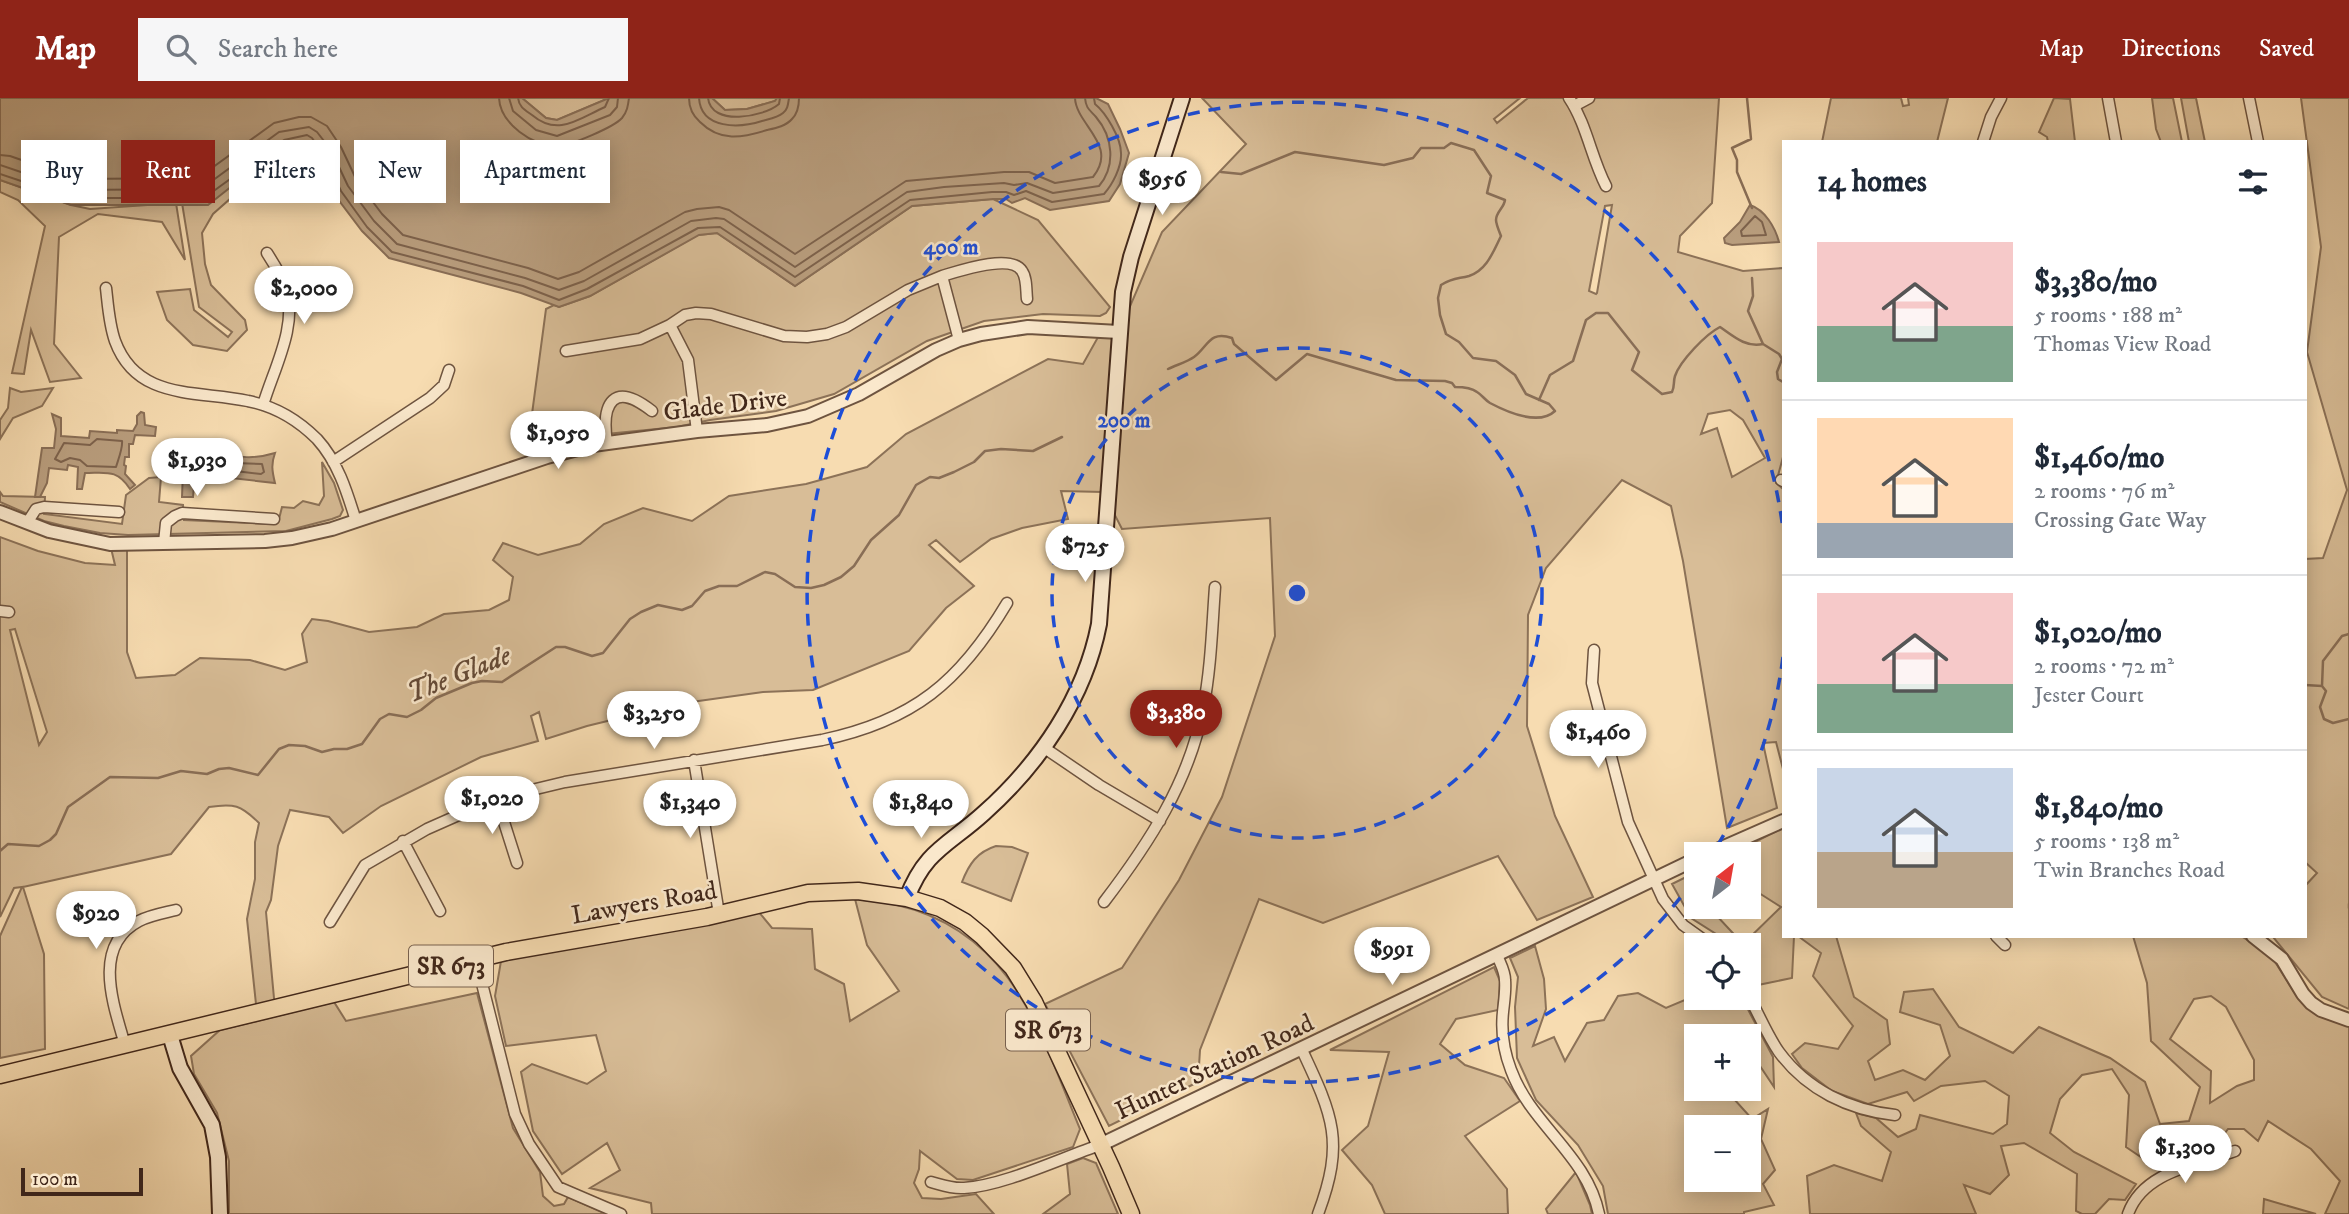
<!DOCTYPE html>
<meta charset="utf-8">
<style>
body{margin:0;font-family:"IM FELL DW Pica",serif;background:#f6f6f7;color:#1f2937;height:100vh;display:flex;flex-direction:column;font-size:26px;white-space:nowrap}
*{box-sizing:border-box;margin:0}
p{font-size:23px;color:#747a83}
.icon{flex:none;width:38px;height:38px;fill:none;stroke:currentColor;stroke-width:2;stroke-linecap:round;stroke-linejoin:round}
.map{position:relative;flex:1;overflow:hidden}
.details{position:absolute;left:1782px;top:42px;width:525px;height:798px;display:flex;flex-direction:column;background:#fff;border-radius:0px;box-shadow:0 4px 18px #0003}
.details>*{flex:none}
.guide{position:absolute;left:21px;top:42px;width:665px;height:63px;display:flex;gap:14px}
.needle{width:46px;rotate:31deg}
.controls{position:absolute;left:1684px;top:744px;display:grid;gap:14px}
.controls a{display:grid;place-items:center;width:77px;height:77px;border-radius:0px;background:#fff;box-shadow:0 4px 18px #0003;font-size:35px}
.scale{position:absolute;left:21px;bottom:18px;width:122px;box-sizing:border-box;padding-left:7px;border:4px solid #41271a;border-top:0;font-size:19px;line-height:24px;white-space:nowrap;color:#41271a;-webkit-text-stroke:5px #fae8cc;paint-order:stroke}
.price{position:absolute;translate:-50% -60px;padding:0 16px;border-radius:24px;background:#fff;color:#222;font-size:23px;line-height:46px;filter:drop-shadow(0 2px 4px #0008)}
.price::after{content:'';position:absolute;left:50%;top:42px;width:21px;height:16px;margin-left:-10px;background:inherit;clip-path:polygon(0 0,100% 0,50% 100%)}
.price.on{background:#8f2418;color:#fff}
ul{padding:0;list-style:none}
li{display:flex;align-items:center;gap:21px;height:175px;padding:0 35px}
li+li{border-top:2px solid #e0e1e3}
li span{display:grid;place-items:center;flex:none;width:196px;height:140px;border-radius:0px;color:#555}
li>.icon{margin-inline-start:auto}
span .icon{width:84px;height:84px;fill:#fffc;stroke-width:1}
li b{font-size:30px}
h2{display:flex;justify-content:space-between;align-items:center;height:84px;padding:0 35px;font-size:30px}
.pill{padding:0 24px;border-radius:0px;background:#fff;box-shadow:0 4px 18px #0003;font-size:24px;line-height:63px}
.pill.on{background:#8f2418;color:#fff}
header{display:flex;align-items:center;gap:42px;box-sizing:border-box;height:98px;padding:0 35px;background:#8f2418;color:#fff}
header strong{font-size:33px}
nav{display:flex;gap:38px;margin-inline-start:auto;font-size:24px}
.search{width:490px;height:63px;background:#f6f6f7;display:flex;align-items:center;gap:18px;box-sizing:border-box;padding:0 24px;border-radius:0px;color:#747a83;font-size:26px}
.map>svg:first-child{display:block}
.green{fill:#d8bd97;stroke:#8c7258;stroke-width:2;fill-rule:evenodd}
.water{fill:#b99e7e;stroke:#896e56;stroke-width:2}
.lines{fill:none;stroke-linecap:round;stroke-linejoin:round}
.shore{stroke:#7d624c;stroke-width:2}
.stream{stroke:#896e56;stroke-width:2.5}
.minor-casing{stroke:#6e5440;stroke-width:13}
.tertiary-casing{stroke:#6e5440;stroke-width:16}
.secondary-casing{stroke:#41271a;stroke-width:18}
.primary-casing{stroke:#41271a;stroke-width:19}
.minor{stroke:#fae8cc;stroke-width:10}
.tertiary{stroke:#fae8cc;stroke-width:12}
.secondary{stroke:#fae8cc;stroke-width:14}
.primary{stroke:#f7dcb1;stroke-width:16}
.ring{fill:none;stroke:#1d4ed8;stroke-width:3.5;stroke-dasharray:12 9}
.labels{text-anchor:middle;stroke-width:5;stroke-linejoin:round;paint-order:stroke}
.shield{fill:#fae8cc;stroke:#78614f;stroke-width:2}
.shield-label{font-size:24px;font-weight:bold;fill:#41271a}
.street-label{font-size:26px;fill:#41271a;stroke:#fae8cc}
.water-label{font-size:28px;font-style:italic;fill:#654b38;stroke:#fae8cc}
.centre{fill:#1d4ed8;stroke:#fae8cc;stroke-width:3.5}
.ring-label{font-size:21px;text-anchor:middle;font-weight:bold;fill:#1d4ed8;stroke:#fae8cc;stroke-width:5;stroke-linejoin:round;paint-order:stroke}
</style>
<header>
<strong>Map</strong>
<div class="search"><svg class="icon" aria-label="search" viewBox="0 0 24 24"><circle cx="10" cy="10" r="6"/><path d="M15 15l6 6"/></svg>Search here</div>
<nav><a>Map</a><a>Directions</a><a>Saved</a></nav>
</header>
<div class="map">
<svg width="2349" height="1116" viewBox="0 0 2349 1116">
<rect width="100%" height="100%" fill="#f7dcb1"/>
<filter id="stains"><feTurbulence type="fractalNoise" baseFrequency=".00286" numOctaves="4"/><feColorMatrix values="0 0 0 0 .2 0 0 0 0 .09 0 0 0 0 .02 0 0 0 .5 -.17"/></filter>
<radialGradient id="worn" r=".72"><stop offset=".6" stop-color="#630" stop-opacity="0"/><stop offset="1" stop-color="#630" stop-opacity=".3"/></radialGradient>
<path class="green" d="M522,0H609L557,22L546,20Z
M712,0H777L775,3L747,11L725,12Z
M1202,0H1520L1494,21L1497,25L1528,0H1719L1712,105L1680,138L1678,154L1743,173L1783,170V359L1776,385L1783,391V671L1776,644L1763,645L1777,710L1727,730L1683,463L1671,408L1622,382L1546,470L1528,517L1527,628L1555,718L1593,799L1537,822L1498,758L1323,825L1259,801L1200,952L1198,984L1109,1028L1045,906L1122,870L1179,782L1222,699L1275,538L1270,420L1122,431L1103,394L1061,393L1068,421L1022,430L991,441L960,464L936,442L929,447L974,488L946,510L909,553L813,592L763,594L677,606L587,628L546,641L539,614L531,618L538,643L481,659L381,708L343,735L329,719L290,712L278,748L271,802L266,814L275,911L258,915L256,906L247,821L255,781V744L259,725C241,707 234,705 209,709L171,756L23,789L44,856L45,951L0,960V838L22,789L14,790L0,819V439L38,453L85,465L115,467L110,446H127V554L136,580L175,577L200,560L250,562L285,572L307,564L302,536L312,521L328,523L369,534L417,529L444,516L489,512L509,502L513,479L493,462L503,445L538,457L580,446L604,426L643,410L692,423L729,398L806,386L867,369L906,336L1048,261L1083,266L1102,232L1119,234L1162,134L1246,46ZM1612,107L1597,195L1596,196L1589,193L1605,108ZM1730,312L1743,322L1765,360L1732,379L1717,330L1701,336L1708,316ZM15,531L47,634L39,647L10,532Z
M1831,0H1901L1903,8L1909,7L1908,0H1948L1937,44H1822Z
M2054,0L2070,1L2075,44H2048L2047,39L2039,34Z
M2152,0H2173L2182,44H2161L2156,31Z
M2181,0H2196L2205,44H2189Z
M2301,0H2349V911L2322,899L2273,839L2305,838V788L2317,775L2305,764V461L2323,460L2347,392L2307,254L2321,149Z
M294,37L297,50L257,77L213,116L202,135L205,166L211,187L245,222L247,232L227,253L193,247L167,222L157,194L190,191L194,212L228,239L232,234L199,209L182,105Z
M0,82L71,107L90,111L176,105L185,162L162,124L98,116L59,139L54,246L81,280L50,284L31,232L24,276L12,275L45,128L18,102L0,94Z
M993,101L1038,122L1110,209L1106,215L1100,218L1043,216L984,223L927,243L834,296L776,313L710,322L677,329L596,337L543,347L532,316L546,211L554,207L559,209L590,198L698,137L717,135L795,188L912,108Z
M10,290L21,294L53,290L42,308L13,320L0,341V322L8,310Z
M322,364L334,385L343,412L340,418L332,421L286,433L128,437L100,435L64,428L44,423L0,404V394L3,398L45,399L44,416L122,426L126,397L149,380L161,379L159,404L183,407L184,422L270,426L274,421H279L282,409L294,410L303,403L319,407L324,398Z
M1783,730V838H1794L1792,880L1753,888L1748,879V847H1729L1727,843L1691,820L1672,786L1696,774V808L1718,809L1716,817L1743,846L1781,809L1748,788V756H1731Z
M996,748L1012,749L1028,755L1011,803L962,784C969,766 977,754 996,748Z
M855,801C869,803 884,804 897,807C1013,834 1040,935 1080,1031L1073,1049L973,1082L957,1081L920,1053L919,1071L914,1085L922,1100L941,1101L976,1096L994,1116H652L651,1105L590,1090L620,1072L607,1045L562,1076L533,1033L521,974L532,966L587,986L606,973L596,937L506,948L495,898L501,863L758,813L772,830L812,831L815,871L844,886L850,923L899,893L867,847Z
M1798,838H1836L1854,899L1887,922L1890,946L1868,963L1875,982L1903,972L1925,982L1950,958L1940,927L1900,914L1904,894L1933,891L1959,929L2013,955L2039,929L2110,960L2145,984L2160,1026L2189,1023L2200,989L2151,943L2147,885L2133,838H2241L2270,856L2298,900L2318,917L2349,928V1116H2325L2340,1083L2311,1051L2268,1023L2258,1043L2244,1031H2228L2213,1051L2157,1070L2126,1049L2129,997L2112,971L2082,977L2060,1001L2050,1035L2074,1054L2136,1086L2125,1102L2109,1101L2095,1116H2082L2076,1113L2077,1076L2024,1045L2001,1048L2009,1077L1990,1096L1964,1087L1976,1116H1810L1807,1078L1834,1067L1882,1083L1891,1054L1861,1028L1856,1015L1876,1020L1898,1039L1916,1031L1920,1017L1993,1036L2007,1026L2009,998L1985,983L1941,988L1914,1003L1907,994L1868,1006L1832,993L1802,970L1792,956L1805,945L1838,951L1853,928L1813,878L1821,855ZM2211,898L2226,909L2254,962V982L2237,988L2210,1005L2211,973L2170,941L2194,901Z
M1535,848L1544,881L1546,911L1533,948L1554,939L1565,963L1587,925L1604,922L1618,898L1638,895L1666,910L1685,902L1695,885L1685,875L1696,850V900H1742L1773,959L1774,989L1748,950V938H1696V967L1689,978L1696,979V990L1725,991L1752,1021L1768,1011L1761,1041L1775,1072L1763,1086L1774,1107L1744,1114V1116H1608L1603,1088L1578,1047L1536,1002L1517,960L1515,909L1518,879L1510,860ZM1696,1029H1748V1082H1696Z
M1494,869L1500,883L1498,912L1456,921L1440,946L1465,967L1504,980L1520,1003L1465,1038L1507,1091L1508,1116H1385L1372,1087L1342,1052L1368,1028L1389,954L1330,952Z
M477,895L513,1030L540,1074L543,1098L554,1108L564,1106L568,1099L606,1116H229V1063L217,1015L194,976L191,958L220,932L334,904L346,923Z
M1083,1060L1096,1065L1118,1116H1043L1070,1096L1067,1066Z
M1576,1074L1590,1107L1592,1116H1548L1546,1111Z
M2264,1101L2316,1116H2263Z"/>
<path class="water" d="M0,0H522L546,20L557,22L609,0H712L725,12L747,11L775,3L777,0H1096L1108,6L1120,31L1129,55L1120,86L1109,103L1050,112L1025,100L1012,105L1006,101H993L912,108L795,188L717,135L699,137L590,198L559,209L521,195L389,160L362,133L334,96L318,61L305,44L287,48L256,69L208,107H71L0,82Z
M1750,107C1765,112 1775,129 1779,144L1732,147L1725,145L1724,140L1740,124Z
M141,314L144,315L145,327L156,329L155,338L135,337L133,346H129V359H125L124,367L126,368L125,376L135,387L130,391C117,371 107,375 85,375L82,391H77L78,369L68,367L67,372L49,370L47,385L40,399H35L42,350H54L56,331L52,316L61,320V338L89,340L90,333L117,335V332L133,333L137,326V318Z
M180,347L185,356L212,357L217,352C238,361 255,361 275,355C271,366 272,373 275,385L195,376L193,399H182L183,373Z"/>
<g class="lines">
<path class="shore" d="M499,0C500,25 533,49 557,48C570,48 614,29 622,20C627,14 628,8 629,0
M509,0L513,13L536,32L557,38L610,17L617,9L618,0
M518,0C519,9 525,12 532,17C558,39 578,21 605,9L609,0
M689,0C689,10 692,17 700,24C720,44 742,40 767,32C776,30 786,28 792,21C798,15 799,8 799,0
M699,0C701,32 740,30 762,23C769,21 777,20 783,15C788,11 788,6 789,0
M708,0C711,29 764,19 779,6L780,0
M0,57L10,58L76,81L198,80L274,25L299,19H311L327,28L341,49L357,83L382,116L403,137L528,170L558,181L579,174L685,114L697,111L719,109L729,112L795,156L906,83L1004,74H1029L1055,85L1093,79C1119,47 1076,27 1075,0
M0,67L74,92L201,91L279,34L309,29L317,34L331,52L348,88L374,123L397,146L525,180L559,192L584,183L691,123L716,120L724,121L795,169L907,94L944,89L1004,85L1014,87L1027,85L1053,95L1099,88C1116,68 1113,39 1096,19C1090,12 1086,11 1085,0
M0,76L72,100H204L284,42L307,37L312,40L324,57L341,93L367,129L392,154L523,188L559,202L587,191L698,130L720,129L795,179L910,102L992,94H1006L1014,97L1026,93L1052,104L1104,96C1112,87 1122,69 1121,55C1121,40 1106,15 1095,6L1094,0
M1755,118L1762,124L1766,137L1742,138L1741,133Z
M97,341L122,343C123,350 118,362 116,369L87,368L80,362L70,360L61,364L55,361L64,345L90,347Z
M220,361L234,365L262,366L264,374L261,376L210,370V365Z"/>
<path class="stream" d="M1747,0L1751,41L1732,50L1737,62V74L1752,110
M1752,180L1753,198L1748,213L1763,246
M1168,271C1176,267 1187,264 1194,259C1208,249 1209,232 1232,240L1234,246L1276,282L1307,256L1396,282L1445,283L1452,285L1455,289C1462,289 1472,290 1477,294C1482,297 1485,302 1490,305C1507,314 1539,328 1555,313L1549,306L1526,296L1515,277L1496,263L1473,260L1459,244L1446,236L1440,217L1438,200L1441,187C1452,180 1457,181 1469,178C1487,172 1493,154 1501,138C1499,133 1496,126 1496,122C1496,114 1504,110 1505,102L1487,95L1491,78L1474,52L1451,45L1444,50H1421L1413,60L1384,67L1295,54L1241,76L1221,74
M1539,302L1550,277L1573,263L1586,222L1596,215H1608L1639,254L1632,272L1662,296L1672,294C1675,288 1673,284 1675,278C1680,263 1706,236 1720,229C1733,238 1746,250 1763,246L1779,256L1782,261L1777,274L1778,281L1783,284
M2305,587L2322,588L2326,593L2320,609L2324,621L2333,625L2349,621
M2322,588L2323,563L2342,538L2349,536
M0,753L8,746L39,748L50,742L56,736L68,709L110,679L158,680L181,673L207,676L219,671L229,670L258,677L279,651L289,647L305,648L322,654L334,651H347L362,646L380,621L389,616L407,619L421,612L436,600L472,585L482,583L502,584L556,549H565L592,558L603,555L630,521L641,514L658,507L682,512L692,508L705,493L719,488H737L765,474L775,476L795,489L811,490L824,487L841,479L854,468L871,442L899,417L916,387L930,379L939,380L954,374L974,364L985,353L1001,351L1033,353L1062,339
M2349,806V810"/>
<g class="minor-casing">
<path id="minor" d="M1569,0C1587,27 1591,59 1606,88
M2108,0L2116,44
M2249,0L2258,44
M1574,8L1589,0
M1983,44L1991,19L2001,0
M942,178C959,173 1011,155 1022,173C1027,180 1026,192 1027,201
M106,190C108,207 109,226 115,243C137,303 197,292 248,303C274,308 298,322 317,341C338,364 347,394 356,423
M566,253L640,241L670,227
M263,307C274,270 298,228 286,189C281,177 274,166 267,155
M697,333L688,262L670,227L685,217L696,215L711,216L784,238L807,239L827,236L846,229L908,192L942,178L959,242
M607,345C601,304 614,283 652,313
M333,364L430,300L444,287L449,272
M1781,382L1783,383
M27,425L36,411L44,409L119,414
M164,445L166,425L175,418L182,415L274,421
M0,513L9,514
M1594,552L1592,585L1628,724L1663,801L1683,827L1711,847
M1043,649L1099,687L1160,723
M694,662L719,816
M497,702L517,765
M403,743L440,813
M1104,804C1149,745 1189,684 1203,611C1211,571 1212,530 1215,489
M330,824L365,767L427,731L479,708L515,696L565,684L822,642C913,623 960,584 1007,505
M1996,838L2005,847
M1497,857C1500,865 1505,873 1505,882C1506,893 1504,904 1503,914C1501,933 1504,954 1511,972C1531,1027 1587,1057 1599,1116
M476,862L515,1016L529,1046L558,1089L621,1116
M1748,897C1759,916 1767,937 1779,954C1807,992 1849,1012 1895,1017
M125,947C114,908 91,848 139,823C151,817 164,815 176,812
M1302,952C1333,1018 1345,1044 1318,1116
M931,1084C942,1087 952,1091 964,1090C1003,1088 1061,1060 1100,1047
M2128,1116C2143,1073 2197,1067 2235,1053"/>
</g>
<g class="tertiary-casing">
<path id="tertiary" d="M0,414L49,433L110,446L265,443L292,440L332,431L547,359L593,347L697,333L767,327L808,318L859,296L936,252L959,242L981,236L1028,229L1119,234
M1708,756L1783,723
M2253,838L2282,861L2303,896L2311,905L2321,912L2349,922
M1100,1047L1696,761"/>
</g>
<g class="secondary-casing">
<path id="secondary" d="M907,800C925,752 949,747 984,715C1040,665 1085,599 1099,526L1123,194L1131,159L1182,0
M170,937L180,970L212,1027L218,1059L220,1116"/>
</g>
<g class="primary-casing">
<path id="primary" d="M0,977L506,854L707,819L808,795L858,793L907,800L940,810L965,824L982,838L1013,870L1034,904L1111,1069L1131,1116"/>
</g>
<use href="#minor" class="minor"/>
<use href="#tertiary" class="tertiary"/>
<use href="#secondary" class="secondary"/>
<use href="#primary" class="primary"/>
</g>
<g class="ring">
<circle cx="1297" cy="495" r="245"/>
<path d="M1783 559A490 490 0 0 1 1713 755M1693 783A490 490 0 1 1 1783 431"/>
</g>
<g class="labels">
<g class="shield">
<rect x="409" y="847.5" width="84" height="41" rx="5"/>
<rect x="1006" y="911.5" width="84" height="41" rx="5"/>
</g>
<g class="shield-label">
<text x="451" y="876">SR 673</text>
<text x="1048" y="940">SR 673</text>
</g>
<g class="street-label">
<text transform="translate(725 306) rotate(-7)" y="9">Glade Drive</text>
<text transform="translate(644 804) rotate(-10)" y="9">Lawyers Road</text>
<text transform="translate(1214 968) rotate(-25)" y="9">Hunter Station Road</text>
</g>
<g class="water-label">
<text transform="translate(458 575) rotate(-22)" y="10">The Glade</text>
</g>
</g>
<circle cx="1297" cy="495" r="10" class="centre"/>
<g class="ring-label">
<text x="951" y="156">400 m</text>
<text x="1124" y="329">200 m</text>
</g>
<rect width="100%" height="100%" filter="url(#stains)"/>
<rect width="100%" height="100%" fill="url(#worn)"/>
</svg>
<div class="controls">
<a><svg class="needle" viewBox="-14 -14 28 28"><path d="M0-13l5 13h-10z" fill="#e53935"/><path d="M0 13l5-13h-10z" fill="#747a83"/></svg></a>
<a><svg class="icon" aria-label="locate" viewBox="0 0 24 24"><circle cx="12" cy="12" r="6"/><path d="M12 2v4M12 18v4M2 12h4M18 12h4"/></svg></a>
<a>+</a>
<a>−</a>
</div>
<div class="scale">100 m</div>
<b class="price" style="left:1162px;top:119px">$956</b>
<b class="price" style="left:304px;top:228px">$2,000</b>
<b class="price" style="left:558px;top:373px">$1,050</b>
<b class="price" style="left:197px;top:400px">$1,930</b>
<b class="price" style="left:1085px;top:486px">$725</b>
<b class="price on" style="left:1176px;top:652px">$3,380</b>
<b class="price" style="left:654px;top:653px">$3,250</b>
<b class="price" style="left:1598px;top:672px">$1,460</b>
<b class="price" style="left:492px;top:738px">$1,020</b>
<b class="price" style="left:690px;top:742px">$1,340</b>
<b class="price" style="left:921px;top:742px">$1,840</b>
<b class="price" style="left:96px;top:853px">$920</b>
<b class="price" style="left:1392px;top:889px">$991</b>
<b class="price" style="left:2185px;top:1087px">$1,300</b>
<div class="guide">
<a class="pill">Buy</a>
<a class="pill on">Rent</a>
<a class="pill">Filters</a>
<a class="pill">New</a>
<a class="pill">Apartment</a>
</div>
<section class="details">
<h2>14 homes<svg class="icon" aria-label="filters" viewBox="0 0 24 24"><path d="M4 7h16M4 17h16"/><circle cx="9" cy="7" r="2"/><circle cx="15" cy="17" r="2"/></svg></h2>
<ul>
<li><span style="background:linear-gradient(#f6c9c9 60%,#7fa58c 0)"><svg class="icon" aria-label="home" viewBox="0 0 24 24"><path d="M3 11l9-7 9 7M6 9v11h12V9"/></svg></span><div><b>$3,380/mo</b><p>5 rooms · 188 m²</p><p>Thomas View Road</p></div></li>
<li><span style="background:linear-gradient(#ffd9b3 75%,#9aa5b1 0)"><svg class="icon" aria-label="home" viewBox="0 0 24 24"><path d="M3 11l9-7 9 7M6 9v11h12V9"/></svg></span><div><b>$1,460/mo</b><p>2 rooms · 76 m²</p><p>Crossing Gate Way</p></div></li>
<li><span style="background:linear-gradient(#f6c9c9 65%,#7fa58c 0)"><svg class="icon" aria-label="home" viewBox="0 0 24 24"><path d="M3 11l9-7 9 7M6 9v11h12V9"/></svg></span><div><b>$1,020/mo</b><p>2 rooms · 72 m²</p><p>Jester Court</p></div></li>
<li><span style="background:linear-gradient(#c9d6e8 60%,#b9a48a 0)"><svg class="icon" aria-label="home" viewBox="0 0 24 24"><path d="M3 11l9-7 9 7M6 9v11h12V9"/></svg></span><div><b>$1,840/mo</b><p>5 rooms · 138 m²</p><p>Twin Branches Road</p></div></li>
</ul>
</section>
</div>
